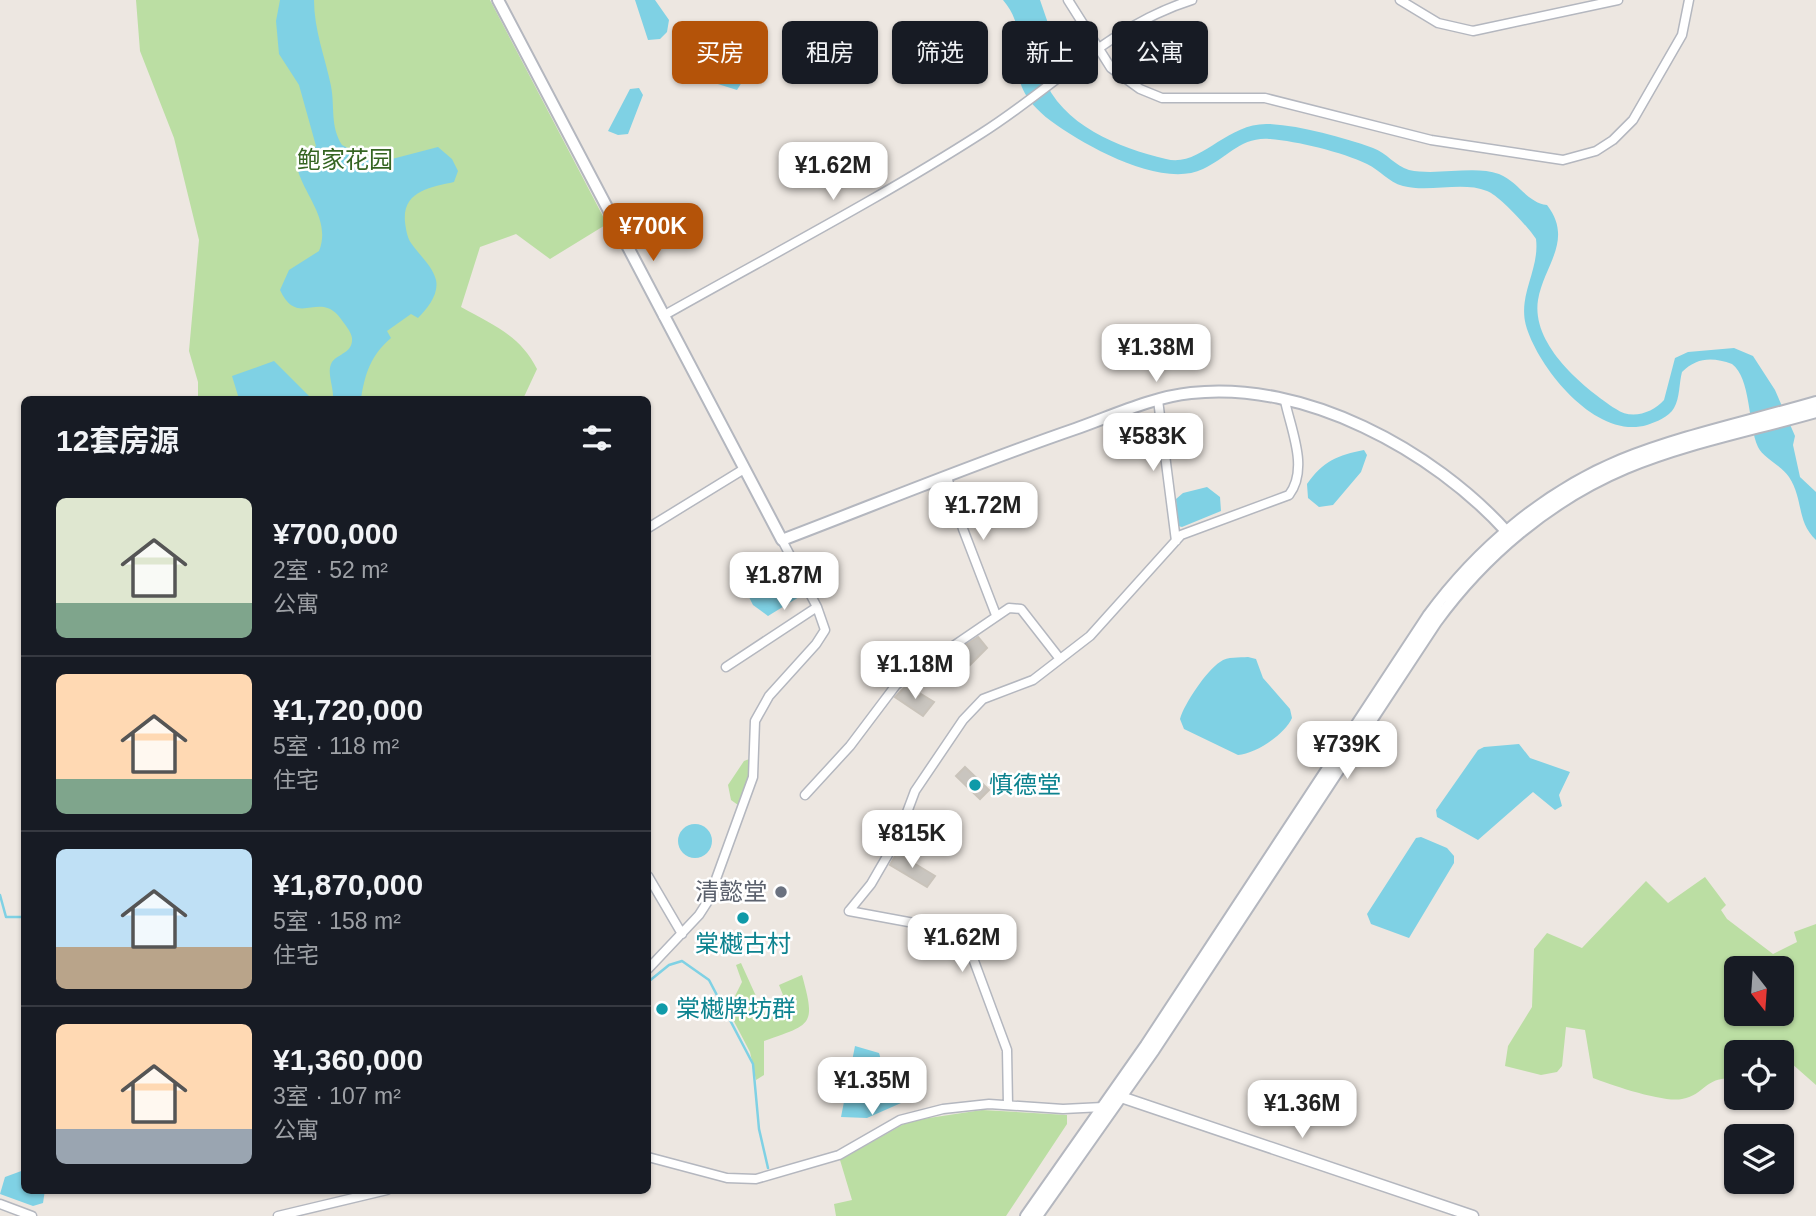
<!DOCTYPE html>
<html lang="zh">
<meta charset="utf-8">
<style>
body{margin:0;font-family:Arial,"Noto Sans SC",sans-serif;background:#20242c;color:#f1f3f6;height:100vh;display:flex;flex-direction:column;font-size:26px;white-space:nowrap}
*{box-sizing:border-box;margin:0}
p{font-size:23px;color:#9ea1a6}
.icon{flex:none;width:38px;height:38px;fill:none;stroke:currentColor;stroke-width:2;stroke-linecap:round;stroke-linejoin:round}
.map{position:relative;flex:1;overflow:hidden}
.sheet{position:absolute;left:21px;top:396px;width:630px;height:798px;display:flex;flex-direction:column;background:#171b24;border-radius:10px;box-shadow:0 2px 5px #0004}
.sheet>*{flex:none}
.guide{position:absolute;left:672px;top:21px;width:665px;height:63px;display:flex;gap:14px}
.needle{width:46px;rotate:163deg}
.controls{position:absolute;left:1724px;top:956px;display:grid;gap:14px}
.controls a{display:grid;place-items:center;width:70px;height:70px;border-radius:10px;background:#171b24;box-shadow:0 2px 5px #0004;font-size:35px}
.price{position:absolute;translate:-50% -60px;padding:0 16px;border-radius:14px;background:#fff;color:#222;font-size:23px;line-height:46px;filter:drop-shadow(0 2px 4px #0008)}
.price::after{content:'';position:absolute;left:50%;top:42px;width:21px;height:16px;margin-left:-10px;background:inherit;clip-path:polygon(0 0,100% 0,50% 100%)}
.price.active{background:#b45309;color:#fff}
ul{padding:0;list-style:none}
li{display:flex;align-items:center;gap:21px;height:175px;padding:0 35px}
li+li{border-top:2px solid #363941}
li span{display:grid;place-items:center;flex:none;width:196px;height:140px;border-radius:10px;color:#555}
li>.icon{margin-inline-start:auto}
span .icon{width:84px;height:84px;fill:#fffc;stroke-width:1}
li b{font-size:30px}
h2{display:flex;justify-content:space-between;align-items:center;height:84px;padding:0 35px;font-size:30px}
.tag{padding:0 24px;border-radius:10px;background:#171b24;box-shadow:0 2px 5px #0004;font-size:24px;line-height:63px}
.tag.active{background:#b45309;color:#fff}
.map>svg:first-child{display:block}
.green{fill:#bbdea3;fill-rule:evenodd}
.water{fill:#7fd1e4}
.lines{fill:none;stroke-linecap:round;stroke-linejoin:round}
.stream{stroke:#7fd1e4;stroke-width:2.5}
.building{fill:#c9c5bf;stroke:#c9c3ba;stroke-width:2}
.minor-casing{stroke:#b4b7bf;stroke-width:11}
.tertiary-casing{stroke:#b4b7bf;stroke-width:13}
.secondary-casing{stroke:#b4b7bf;stroke-width:14}
.minor{stroke:#fff;stroke-width:8}
.tertiary{stroke:#fff;stroke-width:10}
.secondary{stroke:#fff;stroke-width:10}
.culture-dot{fill:#0f9aa8;stroke:#fff;stroke-width:2.5}
.worship-dot{fill:#6b7280;stroke:#fff;stroke-width:2.5}
.labels{text-anchor:middle;stroke-width:5;stroke-linejoin:round;paint-order:stroke}
.park-label{font-size:24px;fill:#356522;stroke:#fff}
.culture-label{font-size:24px;fill:#0d838f;stroke:#fff;text-anchor:start}
.worship-label{font-size:24px;fill:#5b616d;stroke:#fff;text-anchor:end}
</style>
<div class="map">
<svg width="1816" height="1216" viewBox="0 0 1816 1216">
<rect width="100%" height="100%" fill="#ede7e1"/>
<path class="green" d="M136,0H490L607,224L550,259L516,234L480,247L461,307C493,325 520,335 537,369L523,399H198V382L189,351L199,240L174,138L140,51Z
M752,758L750,773L738,805L731,800L728,785L744,761Z
M1705,877L1726,905L1721,910L1727,919L1773,954L1797,942L1794,932L1816,924V1085L1791,1063L1782,1062V1052H1736V1078C1702,1077 1707,1094 1682,1099C1664,1103 1611,1085 1593,1078L1585,1030L1566,1027L1562,1066L1557,1072L1541,1075L1505,1066L1508,1046L1532,1007L1534,949L1547,933L1582,948L1646,881L1668,903ZM1736,968H1782V1013H1736Z
M741,963L760,1005L783,995L779,985L802,975C816,1026 812,1024 764,1041V1075L756,1080L750,1052L728,1010L742,982L736,965Z
M982,1110L1067,1115V1124L1006,1216H836L834,1204L852,1200L840,1160L909,1121Z"/>
<path class="water" d="M280,0H314C314,30 325,57 331,86C335,107 330,126 342,145L361,155L392,159L438,147L452,159L458,171L454,182C431,187 402,191 405,222C406,229 407,237 411,243C419,255 432,265 436,280C439,294 428,308 418,318L411,314L387,331L391,338C371,355 365,373 361,399H333C334,387 326,372 332,362C339,353 353,353 352,338C351,331 345,325 341,319C319,289 298,329 280,290L289,270L319,251C331,221 306,197 298,171L316,146L299,85L279,54L276,21Z
M635,0H655L669,20L667,32L660,39L648,40Z
M1003,0H1040L1051,32L1052,47L1043,76C1061,125 1119,148 1166,159C1201,168 1226,122 1269,124C1302,126 1342,137 1373,148C1387,153 1395,166 1409,170C1437,176 1474,165 1499,174C1519,182 1526,202 1547,205C1574,240 1544,265 1538,300C1531,345 1584,388 1616,409C1631,420 1653,413 1664,400L1675,358L1688,352L1734,348L1753,356L1775,390L1795,436L1793,445L1800,477L1816,492V540C1796,521 1804,500 1789,477C1781,465 1763,458 1758,447C1748,425 1751,378 1732,364C1713,357 1697,357 1682,372C1679,383 1680,398 1674,408C1669,417 1656,422 1647,425C1597,440 1541,371 1527,329C1516,296 1540,271 1536,239C1529,228 1499,195 1487,191C1462,181 1429,193 1403,186C1388,182 1380,170 1367,164C1342,152 1296,141 1269,139C1240,137 1226,159 1203,169C1162,189 1085,146 1051,121C989,74 1040,44 1003,0Z
M840,24L858,51L851,65L843,72L829,70C826,55 826,34 840,24Z
M720,49L741,55L752,66L737,90L705,80L707,59Z
M639,88L643,95L628,134L618,135L608,131L630,89Z
M274,361L312,399H239L232,376Z
M1364,450L1367,455L1361,472L1333,505L1319,507L1308,498L1307,484C1323,461 1338,455 1364,450Z
M1207,487L1220,497L1221,511L1182,527L1178,526L1176,499L1183,493Z
M785,574L799,597L768,616L753,605L747,593Z
M1248,657L1256,659L1263,678L1290,709L1292,718C1285,734 1256,754 1238,755L1184,729L1180,719C1184,704 1207,670 1220,662C1228,656 1239,658 1248,657Z
M1519,744L1530,758L1570,772L1559,795L1562,806L1555,810L1533,792L1478,840L1437,817L1436,810L1478,750L1484,747Z
M678 841a17 17 0 1 1 34 0a17 17 0 1 1-34 0Z
M1421,837L1447,848L1454,856V863L1409,938L1371,924L1367,914L1416,838Z
M855,1046L879,1053L885,1073L904,1089L901,1103L867,1118L841,1117Z
M24,1170V1190H45L43,1203L33,1206L0,1194L5,1177Z"/>
<g class="lines">
<path class="stream" d="M0,895L6,917H24
M648,982L669,965L682,961L709,980L753,1064L759,1129L768,1168"/>
</g>
<path class="building" d="M978,637L987,648L970,665L958,650Z
M905,687L919,697L921,694L934,702L923,716L895,697Z
M965,767L989,790L980,799L956,776Z
M897,853L935,876L927,887L890,865Z"/>
<g class="lines">
<g class="minor-casing">
<path id="minor" d="M1068,0L1111,68L1140,89L1162,98H1265L1431,140L1563,160L1596,151L1613,140L1633,120L1682,35L1689,0
M1400,0L1438,23L1473,31L1618,0
M663,316C769,256 879,199 982,133C1052,89 1111,25 1192,0
M1158,400L1176,541
M947,477L963,529L996,615
M648,528L744,469
M726,667L817,607L782,540
M805,795L850,746L896,685L1009,608L1021,609L1060,659
M648,876L682,934
M849,911L871,884L897,839L915,791L963,720L983,699L1033,680L1090,636L1181,535L1289,495C1309,469 1291,430 1285,401
M849,911L941,928L967,942L1007,1050L1008,1105
M648,969L699,915L708,901L753,777L755,721L769,696L816,644L825,630L817,607
M648,1157L727,1178L756,1179L839,1155L900,1120L943,1109L989,1104L1063,1109L1103,1107
M0,1204L32,1216
M278,1216L387,1190"/>
</g>
<g class="tertiary-casing">
<path id="tertiary" d="M1121,1097L1473,1216"/>
</g>
<g class="secondary-casing">
<path id="secondary" d="M498,0L782,540C879,503 976,463 1075,429C1112,416 1152,397 1191,393C1304,380 1433,450 1507,532
M1026,1216L1146,1045L1428,616C1477,549 1544,492 1621,460C1683,435 1751,421 1816,402
M1037,1216L1154,1050L1436,622C1484,556 1550,500 1626,468C1686,443 1753,430 1816,412"/>
</g>
<use href="#minor" class="minor"/>
<use href="#tertiary" class="tertiary"/>
<use href="#secondary" class="secondary"/>
</g>
<g class="culture-dot">
<circle cx="975" cy="785" r="7"/>
<circle cx="743" cy="918" r="7"/>
<circle cx="662" cy="1009" r="7"/>
</g>
<circle class="worship-dot" cx="781" cy="892" r="7"/>
<g class="labels">
<g class="park-label">
<text x="345" y="168">鲍家花园</text>
</g>
<g class="culture-label">
<text x="989" y="793">慎德堂</text>
<text x="743" y="952" text-anchor="middle">棠樾古村</text>
<text x="676" y="1017">棠樾牌坊群</text>
</g>
<g class="worship-label">
<text x="767" y="900">清懿堂</text>
</g>
</g>
</svg>
<div class="controls">
<a><svg class="needle" viewBox="-14 -14 28 28"><path d="M0-13l5 13h-10z" fill="#e53935"/><path d="M0 13l5-13h-10z" fill="#9ea1a6"/></svg></a>
<a><svg class="icon" aria-label="locate" viewBox="0 0 24 24"><circle cx="12" cy="12" r="6"/><path d="M12 2v4M12 18v4M2 12h4M18 12h4"/></svg></a>
<a><svg class="icon" aria-label="layers" viewBox="0 0 24 24"><path d="M12 4l9 5-9 5-9-5zM3 14l9 5 9-5"/></svg></a>
</div>
<b class="price" style="left:833px;top:202px">¥1.62M</b>
<b class="price active" style="left:653px;top:263px">¥700K</b>
<b class="price" style="left:1156px;top:384px">¥1.38M</b>
<b class="price" style="left:1153px;top:473px">¥583K</b>
<b class="price" style="left:983px;top:542px">¥1.72M</b>
<b class="price" style="left:784px;top:612px">¥1.87M</b>
<b class="price" style="left:915px;top:701px">¥1.18M</b>
<b class="price" style="left:1347px;top:781px">¥739K</b>
<b class="price" style="left:912px;top:870px">¥815K</b>
<b class="price" style="left:962px;top:974px">¥1.62M</b>
<b class="price" style="left:872px;top:1117px">¥1.35M</b>
<b class="price" style="left:1302px;top:1140px">¥1.36M</b>
<div class="guide">
<a class="tag active">买房</a>
<a class="tag">租房</a>
<a class="tag">筛选</a>
<a class="tag">新上</a>
<a class="tag">公寓</a>
</div>
<section class="sheet">
<h2>12套房源<svg class="icon" aria-label="filters" viewBox="0 0 24 24"><path d="M4 7h16M4 17h16"/><circle cx="9" cy="7" r="2"/><circle cx="15" cy="17" r="2"/></svg></h2>
<ul>
<li><span style="background:linear-gradient(#dfe7d0 75%,#7fa58c 0)"><svg class="icon" aria-label="home" viewBox="0 0 24 24"><path d="M3 11l9-7 9 7M6 9v11h12V9"/></svg></span><div><b>¥700,000</b><p>2室 · 52 m²</p><p>公寓</p></div></li>
<li><span style="background:linear-gradient(#ffd9b3 75%,#7fa58c 0)"><svg class="icon" aria-label="home" viewBox="0 0 24 24"><path d="M3 11l9-7 9 7M6 9v11h12V9"/></svg></span><div><b>¥1,720,000</b><p>5室 · 118 m²</p><p>住宅</p></div></li>
<li><span style="background:linear-gradient(#bfe0f5 70%,#b9a48a 0)"><svg class="icon" aria-label="home" viewBox="0 0 24 24"><path d="M3 11l9-7 9 7M6 9v11h12V9"/></svg></span><div><b>¥1,870,000</b><p>5室 · 158 m²</p><p>住宅</p></div></li>
<li><span style="background:linear-gradient(#ffd9b3 75%,#9aa5b1 0)"><svg class="icon" aria-label="home" viewBox="0 0 24 24"><path d="M3 11l9-7 9 7M6 9v11h12V9"/></svg></span><div><b>¥1,360,000</b><p>3室 · 107 m²</p><p>公寓</p></div></li>
</ul>
</section>
</div>
